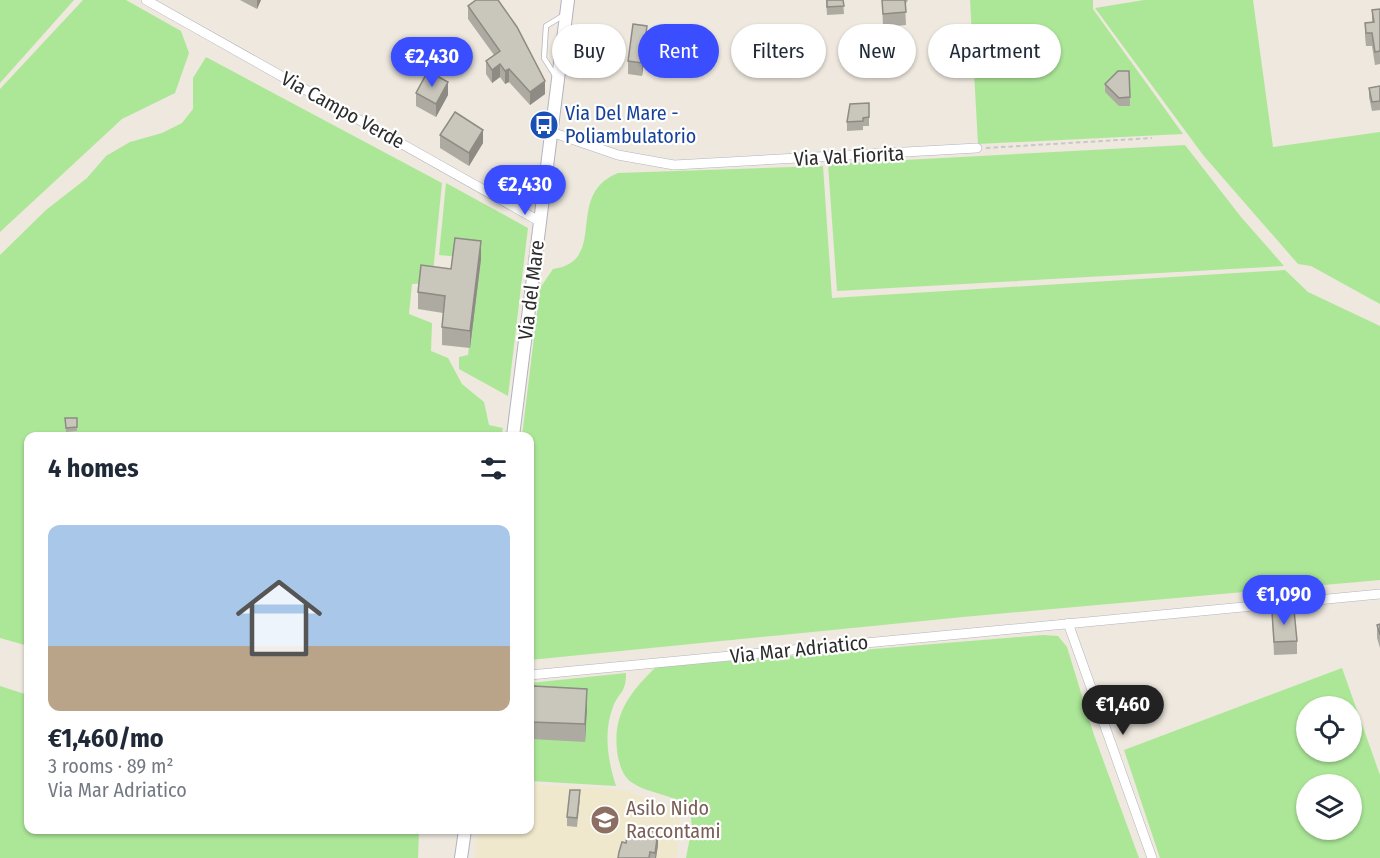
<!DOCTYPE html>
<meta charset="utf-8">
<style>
body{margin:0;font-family:"Fira Sans Condensed",sans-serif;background:#f2f2f3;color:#1f2937;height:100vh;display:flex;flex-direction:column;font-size:22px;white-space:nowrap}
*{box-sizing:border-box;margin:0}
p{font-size:20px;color:#747a83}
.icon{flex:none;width:33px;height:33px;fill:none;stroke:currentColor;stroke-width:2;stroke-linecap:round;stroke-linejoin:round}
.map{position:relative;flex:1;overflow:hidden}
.side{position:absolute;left:24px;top:432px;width:510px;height:402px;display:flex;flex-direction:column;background:#fff;border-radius:12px;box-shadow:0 2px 4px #0004}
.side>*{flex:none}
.guide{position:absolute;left:552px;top:24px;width:570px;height:54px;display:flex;gap:12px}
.controls{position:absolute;left:1296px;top:696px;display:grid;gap:12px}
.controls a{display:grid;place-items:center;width:66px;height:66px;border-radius:50%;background:#fff;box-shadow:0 2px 4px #0004;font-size:30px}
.price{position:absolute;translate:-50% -51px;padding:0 14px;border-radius:21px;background:#3a4dff;color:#fff;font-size:20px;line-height:39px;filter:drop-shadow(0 2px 3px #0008)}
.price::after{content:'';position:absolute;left:50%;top:36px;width:18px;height:14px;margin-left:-9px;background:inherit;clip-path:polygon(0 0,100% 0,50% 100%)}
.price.current{background:#222;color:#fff}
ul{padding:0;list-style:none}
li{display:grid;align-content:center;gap:12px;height:318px;padding:0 24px}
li+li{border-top:2px solid #e0e1e3}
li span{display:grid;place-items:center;height:186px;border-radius:12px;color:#555}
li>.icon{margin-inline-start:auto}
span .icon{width:108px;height:108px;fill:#fffc;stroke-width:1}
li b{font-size:26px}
h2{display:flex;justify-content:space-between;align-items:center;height:72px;padding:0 24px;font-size:26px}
.chip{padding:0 21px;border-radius:27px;background:#fff;box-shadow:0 2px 4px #0004;font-size:21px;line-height:54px}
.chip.current{background:#3a4dff;color:#fff}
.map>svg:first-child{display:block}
.education{fill:#f0e8cc}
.green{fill:#ace798;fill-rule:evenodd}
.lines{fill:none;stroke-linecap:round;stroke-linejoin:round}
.service-casing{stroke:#b2b3c0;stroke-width:6}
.minor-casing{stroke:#b2b3c0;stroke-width:10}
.secondary-casing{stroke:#b2b3c0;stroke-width:14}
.path{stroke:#c8c8c8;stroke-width:2;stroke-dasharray:4.5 3;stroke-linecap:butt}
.service{stroke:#fff;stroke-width:4.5}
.minor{stroke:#fff;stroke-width:9}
.secondary{stroke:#fff;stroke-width:12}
.wall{fill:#adaaa2}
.shaded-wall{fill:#8d8b84}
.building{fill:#c9c6bc;stroke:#8d8b84;stroke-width:1.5}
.labels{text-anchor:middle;stroke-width:4.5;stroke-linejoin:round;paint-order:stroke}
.street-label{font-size:20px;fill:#2c2c2c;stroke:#fff}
.transit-label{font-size:20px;fill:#164399;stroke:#fff;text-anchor:start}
.education-label{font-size:20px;fill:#785e54;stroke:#fff;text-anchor:start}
</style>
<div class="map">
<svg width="1380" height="858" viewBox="0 0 1380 858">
<rect width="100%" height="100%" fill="#eee8de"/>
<path class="education" d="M530,784L625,790L681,811L676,858H475L478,830H530Z"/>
<path class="green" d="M0,0H74L0,83Z
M83,0H126L181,31L189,53L175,93L122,119L0,232V89Z
M970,0H1093V9L1183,134L978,144Z
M1144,0H1253L1273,147L1380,132V304L1311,266L1298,264L1203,155L1095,8Z
M206,57L442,183L432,283L412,284L409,314L432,323L431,351L448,358L462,384L484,402L489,425L503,428L501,436H28V646L0,638V255L46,210L87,178L106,156L130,142L162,133L182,123L193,109V78Z
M1185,145L1241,217L1284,266L837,291L828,164Z
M823,166L832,298L1285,270L1308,292L1380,326V580L963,617L530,660V436H522L540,288L553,269C610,261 563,195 618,173Z
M446,183L528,228L508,396L459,369V357L468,355L480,259L439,255Z
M1043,635L1058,636L1067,647L1094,735L1139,858H686L692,827L690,808C674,794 648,794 631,782C623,776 620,766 618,757C611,717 628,694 656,667Z
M1342,668L1380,775V858H1160L1124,750ZM1306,706H1352V752H1306ZM1306,784H1352V830H1306Z
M626,673C626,694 619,691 613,707C603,732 608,761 616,786L530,781V683Z
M0,686L28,695V830H419L418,858H0Z"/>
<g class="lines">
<g class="service-casing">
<path id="service" d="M556,77L544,58L546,26L564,15"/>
</g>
<g class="minor-casing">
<path id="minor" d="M146,0L539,221
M551,132L618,155L674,165L977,148
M1068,623L1152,858
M530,675L1380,594"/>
</g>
<g class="secondary-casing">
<path id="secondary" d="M513,436L568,0
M461,858L465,830"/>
</g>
<path class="path" d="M986,148L1152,138"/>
<use href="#service" class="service"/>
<use href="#minor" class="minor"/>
<use href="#secondary" class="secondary"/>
</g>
<path class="wall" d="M240,0H261L257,9Z
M826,0H843L844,14L827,15Z
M882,0H908L905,5L906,25L883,27Z
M468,6L545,94L530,105L509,82L505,84L500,77L492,83L486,74V61L494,55L468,19Z
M1380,9V64L1375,65L1372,46H1366L1365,36V23L1372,22V10Z
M647,39L642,76L628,74V61Z
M1105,84L1130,97V106H1119L1105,92Z
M1380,86V110L1372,111L1369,97V88Z
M416,93L448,95L436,117L416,106Z
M869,103V126H863V130L847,131V122Z
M440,135L483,143L469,166L440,148Z
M481,259L470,348L442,345V327L443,313L418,309V292Z
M65,418H77V431L66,432Z
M1272,612L1297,641V654L1274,655Z
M1380,624V648L1377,638V625Z
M587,706L585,742L531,739V722Z
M580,799L577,827L567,826V817Z
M658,845L656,858H618Z"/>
<path class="shaded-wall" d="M257,0H261L257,9Z
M647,26V39L642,76V63Z
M500,64V77L492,83V70Z
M509,69V82L505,84V71Z
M545,81V94L530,105V92Z
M448,82V95L436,117V104Z
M483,130V143L469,166V153Z
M481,241V259L470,348V331Z
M587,689V706L585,742V724Z
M658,832V845L656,858H655Z"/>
<path class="building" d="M476,0H498L517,27L545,81L530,92L509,69L505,71L500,64L492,70L486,61L500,51L468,6Z
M827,0H843L844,6L827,7Z
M882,0H905L906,12L883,14Z
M1380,9V51L1375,52L1372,33H1366L1365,23L1374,22L1372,10Z
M633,24L647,26L642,63L628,61Z
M428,71L448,82L436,104L416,93Z
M1118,71H1129L1130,97L1119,98L1105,84Z
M1380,86V101L1372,102L1369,88Z
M869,103V117L863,118V121L847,122L850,104Z
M455,112L483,130L469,153L440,135Z
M455,238L481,241L470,331L442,327L445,296L418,292L421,265L451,269Z
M65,418H77V427L66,428Z
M1294,610L1297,641L1274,642L1272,612Z
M1380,624V635L1377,625Z
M533,686L587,689L585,724L531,722Z
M570,790H580L577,818L567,817Z
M628,828L658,832L655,853L650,852L649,858H618L619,852L622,842L626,843Z"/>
<defs>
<g id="bus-disc" transform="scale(1.5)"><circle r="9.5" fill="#1a4fb4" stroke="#fff"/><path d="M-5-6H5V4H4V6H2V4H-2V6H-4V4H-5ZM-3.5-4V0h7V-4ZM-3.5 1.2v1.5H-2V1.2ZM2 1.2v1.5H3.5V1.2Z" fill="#fff"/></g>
<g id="school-disc" transform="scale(1.5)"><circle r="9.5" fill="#8d6e63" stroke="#fff"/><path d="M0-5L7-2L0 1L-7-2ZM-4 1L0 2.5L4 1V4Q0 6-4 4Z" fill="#fff"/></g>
</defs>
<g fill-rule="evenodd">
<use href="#bus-disc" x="544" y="125"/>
<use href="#school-disc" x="605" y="820"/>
</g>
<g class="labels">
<g class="street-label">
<text transform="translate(343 110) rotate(29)" y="7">Via Campo Verde</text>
<text transform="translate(849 156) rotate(-3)" y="7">Via Val Fiorita</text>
<text transform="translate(531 290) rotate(-83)" y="7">Via del Mare</text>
<text transform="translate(799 649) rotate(-6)" y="7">Via Mar Adriatico</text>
</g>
<g class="transit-label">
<text x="565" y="120">Via Del Mare -<tspan x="565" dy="23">Poliambulatorio</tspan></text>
</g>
<g class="education-label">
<text x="626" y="815">Asilo Nido<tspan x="626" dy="23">Raccontami</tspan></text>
</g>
</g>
</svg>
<div class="controls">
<a><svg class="icon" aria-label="locate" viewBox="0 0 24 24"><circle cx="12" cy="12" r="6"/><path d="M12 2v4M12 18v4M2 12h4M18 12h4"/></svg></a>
<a><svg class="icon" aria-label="layers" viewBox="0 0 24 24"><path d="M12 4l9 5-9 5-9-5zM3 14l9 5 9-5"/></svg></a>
</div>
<b class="price" style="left:432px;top:88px">€2,430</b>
<b class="price" style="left:525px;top:216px">€2,430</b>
<b class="price" style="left:1284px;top:626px">€1,090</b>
<b class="price current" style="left:1123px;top:736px">€1,460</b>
<div class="guide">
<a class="chip">Buy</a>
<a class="chip current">Rent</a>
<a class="chip">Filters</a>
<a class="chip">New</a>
<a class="chip">Apartment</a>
</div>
<section class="side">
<h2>4 homes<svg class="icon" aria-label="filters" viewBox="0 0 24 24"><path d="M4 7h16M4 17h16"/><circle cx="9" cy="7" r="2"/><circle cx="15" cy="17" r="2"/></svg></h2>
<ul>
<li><span style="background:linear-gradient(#a9c7e8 65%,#b9a48a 0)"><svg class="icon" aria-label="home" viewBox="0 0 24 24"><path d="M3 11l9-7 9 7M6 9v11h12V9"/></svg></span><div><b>€1,460/mo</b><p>3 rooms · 89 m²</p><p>Via Mar Adriatico</p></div></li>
</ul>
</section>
</div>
